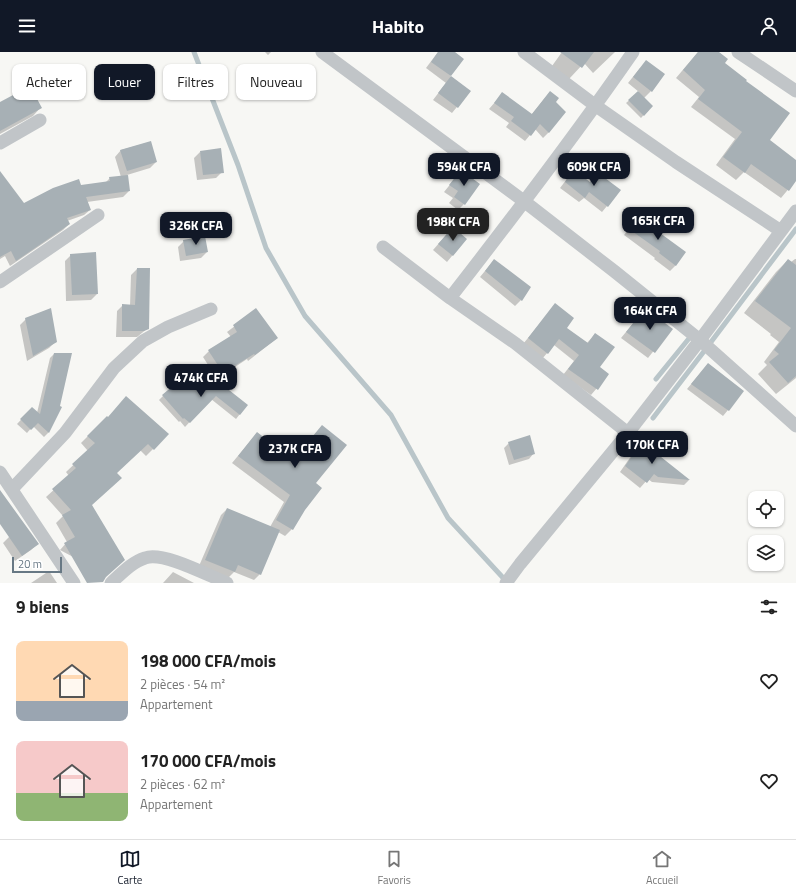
<!DOCTYPE html>
<html lang="fr">
<meta charset="utf-8">
<style>
body{margin:0;font-family:"Titillium Web",sans-serif;background:#f6f6f6;color:#222;height:100vh;display:flex;flex-direction:column;font-size:15px;white-space:nowrap}
*{box-sizing:border-box;margin:0}
p{font-size:13px;color:#767676}
.icon{flex:none;width:22px;height:22px;fill:none;stroke:currentColor;stroke-width:2;stroke-linecap:round;stroke-linejoin:round}
.map{position:relative;height:531px;overflow:hidden}
.sheet{display:flex;flex-direction:column;background:#fff;flex:1}
.sheet>*{flex:none}
.hud{position:absolute;left:12px;top:12px;width:400px;height:36px;display:flex;gap:8px}
.controls{position:absolute;left:748px;top:439px;display:grid;gap:8px}
.controls a{display:grid;place-items:center;width:36px;height:36px;border-radius:8px;background:#fff;box-shadow:0 1px 3px #0004;font-size:20px}
.scale{position:absolute;left:12px;bottom:10px;width:50px;box-sizing:border-box;padding-left:4px;border:2px solid #677884;border-top:0;font-size:11px;line-height:14px;white-space:nowrap;color:#677884;-webkit-text-stroke:3px #fff;paint-order:stroke}
.price{position:absolute;translate:-50% -34px;padding:0 9px;border-radius:8px;background:#111827;color:#fff;font-size:13px;line-height:26px;filter:drop-shadow(0 1px 2px #0008)}
.price::after{content:'';position:absolute;left:50%;top:24px;width:12px;height:9px;margin-left:-6px;background:inherit;clip-path:polygon(0 0,100% 0,50% 100%)}
.price.active{background:#222;color:#fff}
ul{padding:0;list-style:none}
li{display:flex;align-items:center;gap:12px;height:100px;padding:0 16px}
li span{display:grid;place-items:center;flex:none;width:112px;height:80px;border-radius:8px;color:#555}
li>.icon{margin-inline-start:auto}
span .icon{width:48px;height:48px;fill:#fffc;stroke-width:1}
li b{font-size:17px}
h2{display:flex;justify-content:space-between;align-items:center;height:48px;padding:0 16px;font-size:17px}
.pill{padding:0 14px;border-radius:8px;background:#fff;box-shadow:0 1px 3px #0004;font-size:14px;line-height:36px}
.pill.active{background:#111827;color:#fff}
header{display:flex;justify-content:space-between;align-items:center;height:52px;padding:0 16px;background:#111827;color:#fff;font-size:18px;font-weight:700}
.tabs{display:flex;justify-content:space-around;align-items:center;height:56px;border-top:1px solid #e0e0e0;background:#fff;font-size:11px;color:#767676}
.tabs a{display:grid;justify-items:center;gap:2px}
.tabs .active{color:#111827}
.map>svg:first-child{display:block}
.shadow{fill:#0003}
.lines{fill:none;stroke-linecap:round;stroke-linejoin:round}
.stream{stroke:#b9c5c9;stroke-width:5}
.building{fill:#a7b0b5}
.minor{stroke:#c1c5c8;stroke-width:13}
</style>
<header><svg class="icon" aria-label="menu" viewBox="0 0 24 24"><path d="M4 6h16M4 12h16M4 18h16"/></svg>Habito<svg class="icon" aria-label="person" viewBox="0 0 24 24"><circle cx="12" cy="8" r="4"/><path d="M4 21q1-7 8-7t8 7"/></svg></header>
<div class="map">
<svg width="796" height="531" viewBox="0 0 796 531">
<rect width="100%" height="100%" fill="#f7f7f4"/>
<path class="shadow" d="M265,0H271L268,3Z
M438,0H450L462,9L450,24L470,39L452,61L433,48L446,31L426,16Z
M562,0H615L593,21L584,11L569,27L552,14Z
M698,0H717L768,88L796,109V128L781,146L744,120L736,128L716,113L735,87L691,55L699,45L676,26Z
M640,16L651,39L644,46L652,54L641,66L626,51L639,40L628,31Z
M550,40L549,80L543,86L535,77L525,89L506,75L509,71L489,57L502,42L531,63Z
M0,52L41,55L33,64L0,82Z
M150,90L156,110L150,116L127,123L129,139L123,145L87,150L90,158L84,163L67,169L69,172L63,178L10,214L5,204L0,207V129L24,153L81,134L105,131L110,126L121,125L115,105L121,98Z
M200,100L222,120L216,126L197,128L194,106Z
M461,119L464,152L458,158L449,151L453,146L444,140Z
M573,119L589,131L597,122L607,154L602,160L584,146L579,150L560,136Z
M638,166L676,213L670,219L654,207L655,206L624,183Z
M447,182L466,187L447,210L433,198Z
M184,189L207,200L201,206L180,209L178,195Z
M71,203L97,242L91,248L66,249L65,209Z
M795,207H796V326L776,342L758,322L767,313L764,310L779,290L770,283L771,282L744,261L776,220L788,208L791,210Z
M494,208L521,248L515,254L480,225Z
M137,217L148,276L137,285H116L117,259L123,253L130,254L131,223Z
M555,253L565,276L587,291L595,282L599,316L608,323L591,343L563,323L574,309L554,293L542,307L523,292Z
M645,257L671,277L648,306L621,286Z
M256,258L277,286L248,309L247,307L217,327L203,305L209,299L231,285L227,280Z
M26,267L56,289L49,296L27,309L20,273Z
M54,302L59,355H61L48,381L44,385L33,374L27,381L17,372L32,356L37,361L50,306Z
M708,312L728,358L723,364L687,337Z
M210,324L247,353L236,367L211,347L185,375L180,369L179,370L159,348L163,344L186,336Z
M107,365L168,382L146,404L140,398L116,421L91,453L107,523L60,498L67,490L56,471L63,464L46,445L69,424L66,420L88,399L81,391Z
M257,381L293,409L315,431L304,458L292,477L285,484L278,480L260,522L254,528L234,520L228,526L199,514L221,463L227,457L270,475L284,450L232,411Z
M509,391L534,401L529,407L509,413L504,396Z
M642,391L689,428L684,433L652,430L648,427L640,436L620,420L636,397Z
M9,485L37,492L31,498L15,509L3,491Z
M49,519L57,531H31Z
M173,520L194,531H163Z"/>
<g class="lines">
<path class="stream" d="M194,0L238,113L266,196L305,264L391,363L448,466L506,529
M711,290L796,177
M656,327L691,284
M653,366L705,298"/>
</g>
<path class="building" d="M438,0H455L464,7L451,24L431,10Z
M560,0H594L582,16Z
M698,0H719L728,7L725,11L747,28L746,29L790,61L770,88L796,108V129L789,139L751,112L745,121L723,105L742,80L698,47L705,38L683,18Z
M646,8L665,22L652,40L633,25Z
M451,24L471,39L458,56L438,41Z
M30,34L42,56L0,79V50Z
M550,39L559,46L556,50L566,60L549,81L540,72L531,84L511,69L514,65L494,51L502,40L532,62Z
M638,39L653,54L644,64L628,48Z
M151,89L157,110L127,119L120,98Z
M221,96L224,121L203,123L200,99Z
M573,117L590,130L597,120L621,138L608,155L589,140L585,146L565,130Z
M461,118L480,132L465,153L454,145L458,139L449,133Z
M0,119L24,151L53,136L79,127L81,133L110,129L109,125L128,123L130,139L86,145L91,158L67,166L70,172L16,209L11,199L0,205Z
M638,165L686,200L676,214L659,201L660,199L629,177Z
M453,175L467,187L453,204L438,192Z
M205,184L208,200L186,204L183,188Z
M96,200L98,242L72,243L70,202Z
M494,207L531,235L522,249L485,219Z
M788,207L796,213V324L788,331L769,310L779,302L774,298L791,276L755,249Z
M137,216H150L149,277L144,279H122V252L135,253Z
M555,251L574,266L567,276L588,291L595,281L615,295L600,315L609,322L598,338L568,317L579,303L559,287L548,302L528,286Z
M51,256L57,290L33,304L25,266Z
M256,256L278,286L255,303L254,302L223,321L208,298L237,280L233,273Z
M645,256L673,277L655,301L626,280Z
M54,301H72L60,354L62,355L49,381L38,371L31,378L20,367L32,355L40,362Z
M708,311L744,339L729,359L691,332Z
M210,323L248,353L240,363L216,344L190,371L184,366L183,367L162,343L180,328L187,335Z
M126,344L169,382L154,398L148,392L117,421L122,426L92,453L125,508L106,525L103,530L87,531L64,491L75,485L62,463L71,458L52,437L76,416L72,412L95,391L87,384L107,364L108,365Z
M322,373L347,393L316,431L322,436L305,458L293,478L276,468L290,443L238,404L257,380L293,408Z
M530,383L535,402L514,408L508,390Z
M642,390L656,401L690,428L658,425L654,422L647,431L625,414Z
M0,438L39,492L22,504L0,472Z
M227,456L280,478L261,523L238,513L235,520L205,508Z"/>
<g class="lines">
<path class="minor" d="M322,0L525,150L614,219L700,288L796,374
M524,0L596,54L676,110L781,179
M738,0L796,39
M0,91L40,68
M383,195L450,246L515,291L628,381
M0,230L98,163
M450,246C513,165 575,84 633,0
M0,420L74,531
M12,437L65,381L114,316L143,289L168,275L211,257
M111,531C121,522 132,510 145,506C163,499 209,524 227,531
M506,531L520,512L628,381L700,288L796,159"/>
</g>
</svg>
<div class="controls">
<a><svg class="icon" aria-label="locate" viewBox="0 0 24 24"><circle cx="12" cy="12" r="6"/><path d="M12 2v4M12 18v4M2 12h4M18 12h4"/></svg></a>
<a><svg class="icon" aria-label="layers" viewBox="0 0 24 24"><path d="M12 4l9 5-9 5-9-5zM3 14l9 5 9-5"/></svg></a>
</div>
<div class="scale">20 m</div>
<b class="price" style="left:464px;top:135px">594K CFA</b>
<b class="price" style="left:594px;top:135px">609K CFA</b>
<b class="price" style="left:658px;top:189px">165K CFA</b>
<b class="price active" style="left:453px;top:190px">198K CFA</b>
<b class="price" style="left:196px;top:194px">326K CFA</b>
<b class="price" style="left:650px;top:279px">164K CFA</b>
<b class="price" style="left:201px;top:346px">474K CFA</b>
<b class="price" style="left:652px;top:413px">170K CFA</b>
<b class="price" style="left:295px;top:417px">237K CFA</b>
<div class="hud">
<a class="pill">Acheter</a>
<a class="pill active">Louer</a>
<a class="pill">Filtres</a>
<a class="pill">Nouveau</a>
</div>
</div>
<section class="sheet">
<h2>9 biens<svg class="icon" aria-label="filters" viewBox="0 0 24 24"><path d="M4 7h16M4 17h16"/><circle cx="9" cy="7" r="2"/><circle cx="15" cy="17" r="2"/></svg></h2>
<ul>
<li><span style="background:linear-gradient(#ffd9b3 75%,#9aa5b1 0)"><svg class="icon" aria-label="home" viewBox="0 0 24 24"><path d="M3 11l9-7 9 7M6 9v11h12V9"/></svg></span><div><b>198 000 CFA/mois</b><p>2 pièces · 54 m²</p><p>Appartement</p></div><svg class="icon" aria-label="heart" viewBox="0 0 24 24"><path d="M12 20l-8-8c-3-5 5-10 8-4 3-6 11-1 8 4z"/></svg></li>
<li><span style="background:linear-gradient(#f6c9c9 65%,#8fb573 0)"><svg class="icon" aria-label="home" viewBox="0 0 24 24"><path d="M3 11l9-7 9 7M6 9v11h12V9"/></svg></span><div><b>170 000 CFA/mois</b><p>2 pièces · 62 m²</p><p>Appartement</p></div><svg class="icon" aria-label="heart" viewBox="0 0 24 24"><path d="M12 20l-8-8c-3-5 5-10 8-4 3-6 11-1 8 4z"/></svg></li>
</ul>
</section>
<nav class="tabs">
<a class="active"><svg class="icon" aria-label="map" viewBox="0 0 24 24"><path d="M3 6l6-2 6 2 6-2v14l-6 2-6-2-6 2zM9 4v14M15 6v14"/></svg>Carte</a>
<a><svg class="icon" aria-label="saved" viewBox="0 0 24 24"><path d="M7 4h10v16l-5-4-5 4z"/></svg>Favoris</a>
<a><svg class="icon" aria-label="home" viewBox="0 0 24 24"><path d="M3 11l9-7 9 7M6 9v11h12V9"/></svg>Accueil</a>
</nav>
